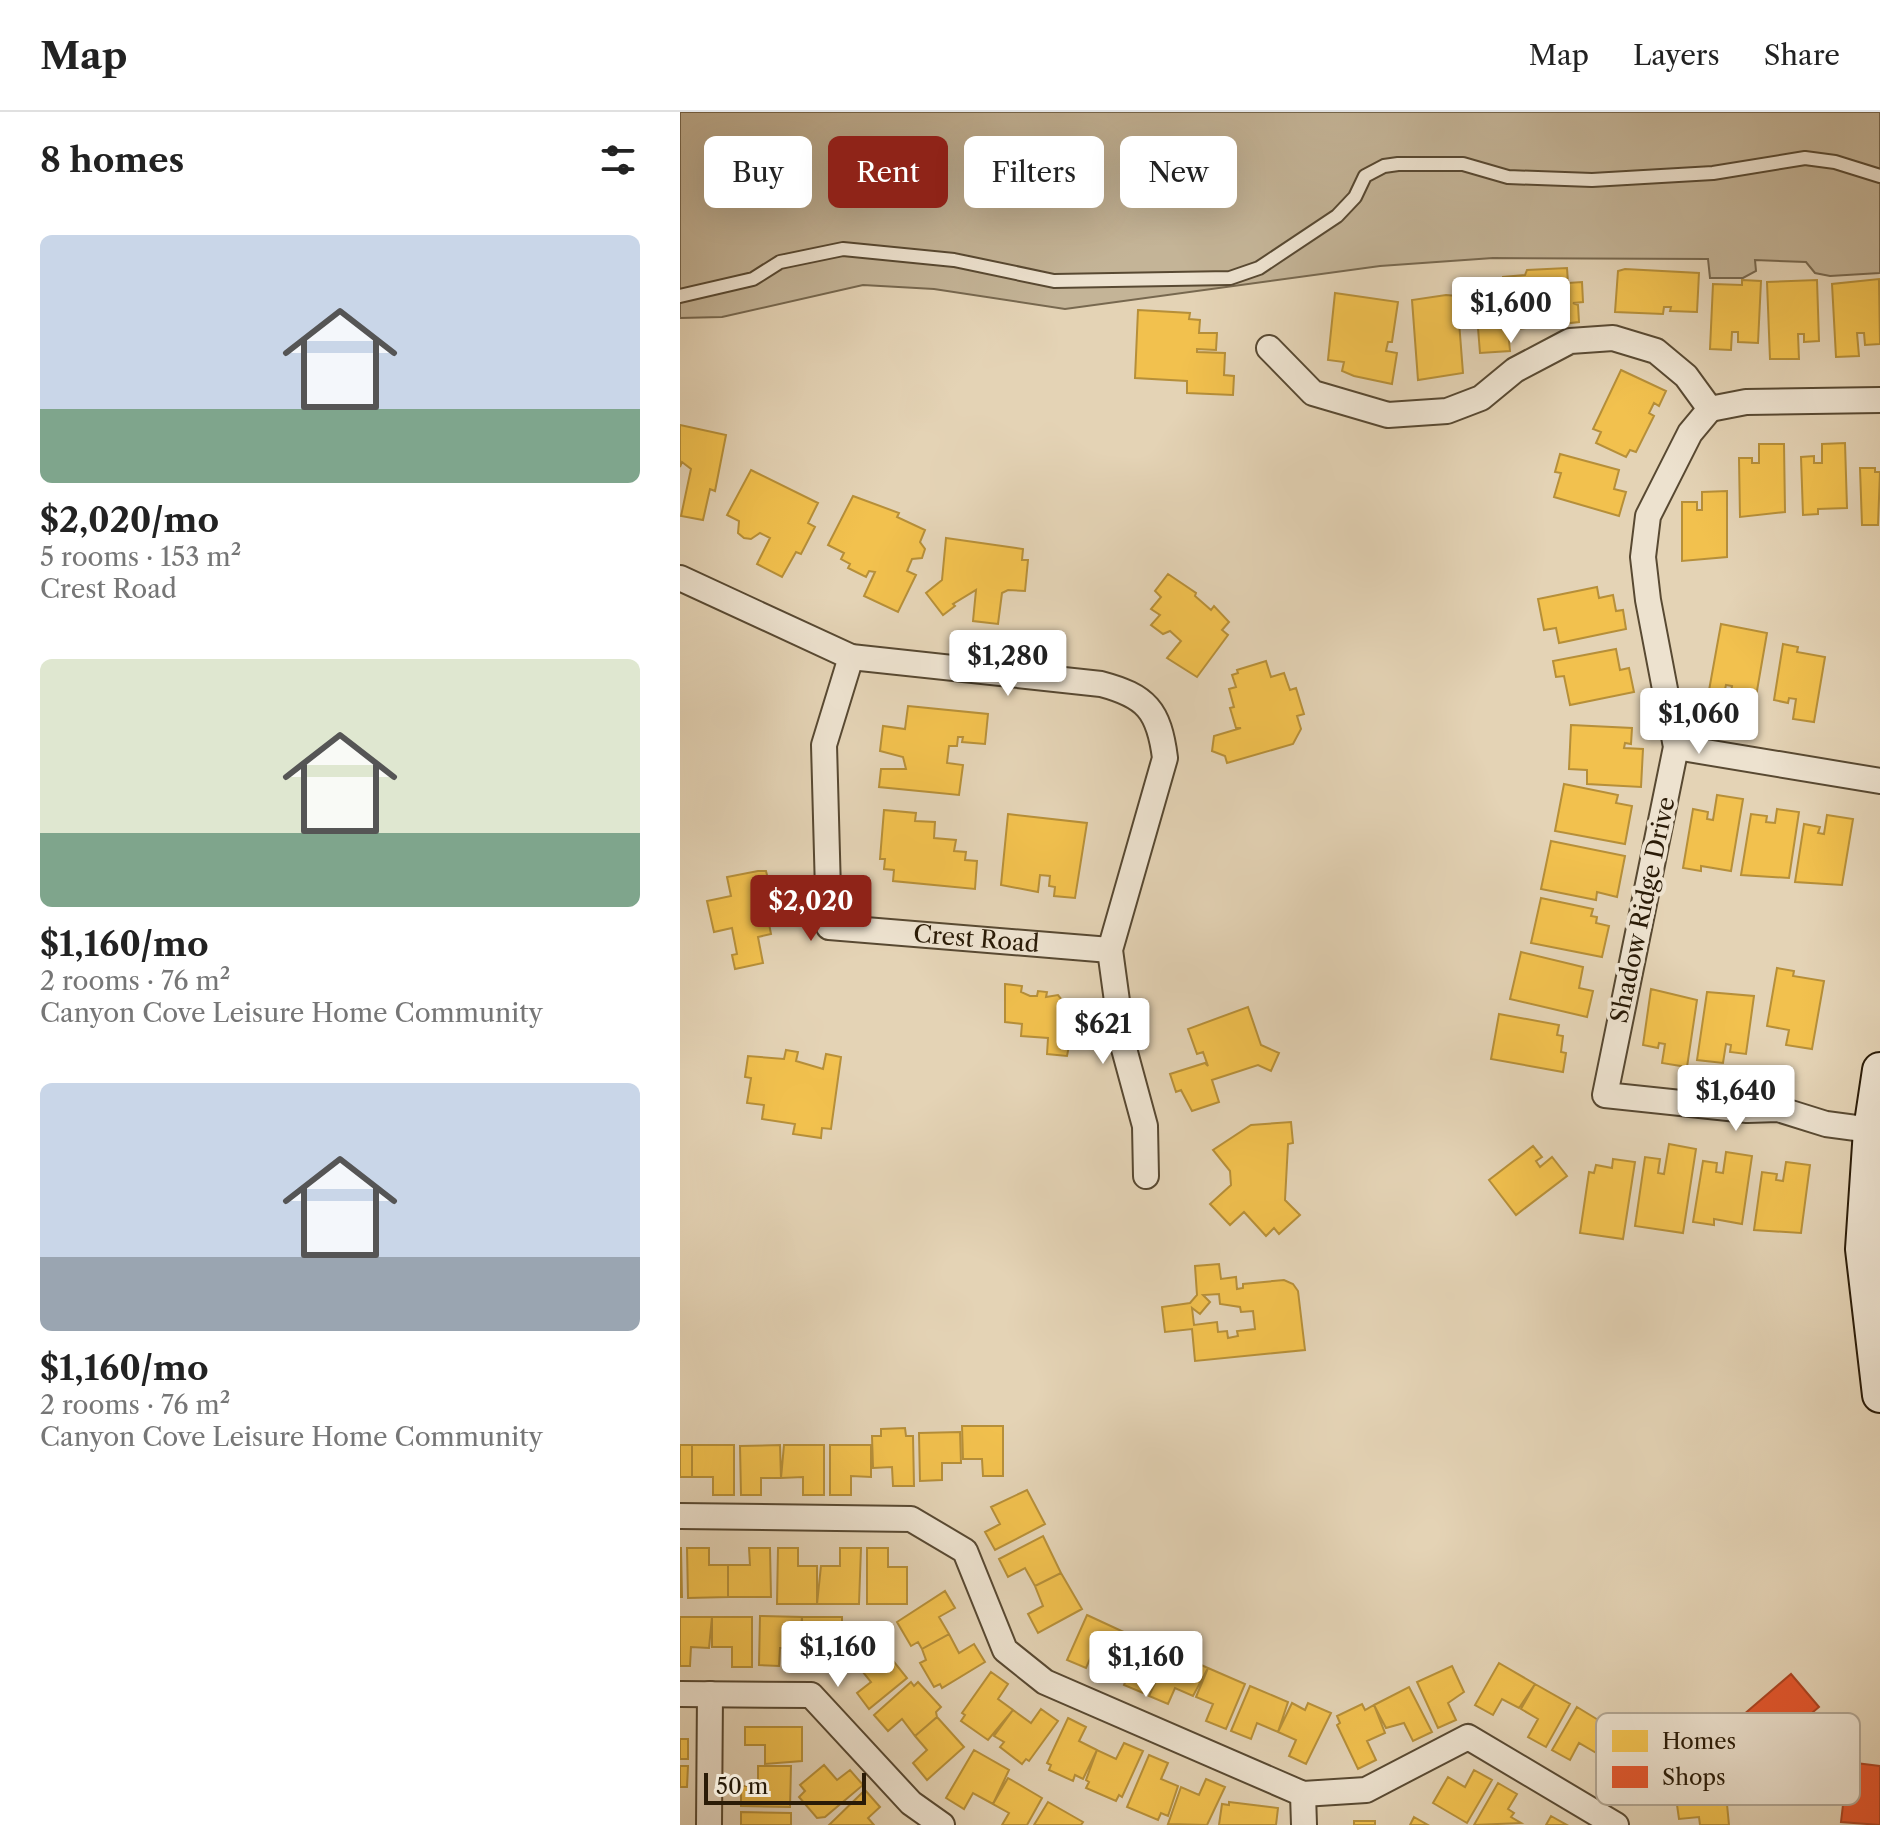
<!DOCTYPE html>
<meta charset="utf-8">
<style>
body{margin:0;font-family:"Libre Caslon Text",serif;background:#f6f6f6;color:#222;height:100vh;display:flex;flex-direction:column;font-size:30px;white-space:nowrap}
*{box-sizing:border-box;margin:0}
p{font-size:26px;color:#767676}
.icon{flex:none;width:44px;height:44px;fill:none;stroke:currentColor;stroke-width:2;stroke-linecap:round;stroke-linejoin:round}
.map{position:relative;flex:1;overflow:hidden}
.panel{display:flex;flex-direction:column;background:#fff;width:680px}
.panel>*{flex:none}
.guide{position:absolute;left:24px;top:24px;width:760px;height:72px;display:flex;gap:16px}
.scale{position:absolute;left:24px;bottom:20px;width:162px;box-sizing:border-box;padding-left:8px;border:4px solid #2a1b07;border-top:0;font-size:22px;line-height:28px;white-space:nowrap;color:#2a1b07;-webkit-text-stroke:6px #ede2cf;paint-order:stroke}
.price{position:absolute;translate:-50% -68px;padding:0 18px;border-radius:8px;background:#fff;color:#222;font-size:26px;line-height:52px;filter:drop-shadow(0 2px 4px #0008)}
.price::after{content:'';position:absolute;left:50%;top:48px;width:24px;height:18px;margin-left:-12px;background:inherit;clip-path:polygon(0 0,100% 0,50% 100%)}
.price.current{background:#8f2418;color:#fff}
ul{padding:0;list-style:none}
li{display:grid;align-content:center;gap:16px;height:424px;padding:0 40px}
li span{display:grid;place-items:center;height:248px;border-radius:12px;color:#555}
li>.icon{margin-inline-start:auto}
span .icon{width:144px;height:144px;fill:#fffc;stroke-width:1}
li b{font-size:34px}
h2{display:flex;justify-content:space-between;align-items:center;height:96px;padding:0 40px;font-size:34px}
.chip{padding:0 28px;border-radius:12px;background:#fff;box-shadow:0 8px 32px #0002;font-size:28px;line-height:72px}
.chip.current{background:#8f2418;color:#fff}
header{display:flex;align-items:center;gap:48px;box-sizing:border-box;height:112px;padding:0 40px;background:#fff;border-bottom:2px solid #e0e0e0}
header strong{font-size:38px}
nav{display:flex;gap:44px;margin-inline-start:auto;font-size:28px}
main{display:flex;flex:1;min-height:0}
.map>svg:first-child{display:block}
.green{fill:#c4b497;stroke:#77684f;stroke-width:2}
.homes{fill:#f2c14e;stroke:#b68f39;stroke-width:2;fill-rule:evenodd}
.shops{fill:#e4572e;stroke:#ac4522;stroke-width:2}
.lines{fill:none;stroke-linecap:round;stroke-linejoin:round}
.service-casing{stroke:#584932;stroke-width:16}
.minor-casing{stroke:#584932;stroke-width:28}
.secondary-casing{stroke:#2a1b07;stroke-width:38}
.service{stroke:#ede2cf;stroke-width:12}
.minor{stroke:#ede2cf;stroke-width:24}
.secondary{stroke:#ede2cf;stroke-width:34}
.labels{text-anchor:middle;stroke-width:8;stroke-linejoin:round;paint-order:stroke}
.street-label{font-size:24px;fill:#2a1b07;stroke:#ede2cf}
.key{fill:#ede2cf;stroke:#b2a693;stroke-width:2}
.key-label{font-size:22px;fill:#2a1b07}
</style>
<header>
<strong>Map</strong>
<nav><a>Map</a><a>Layers</a><a>Share</a></nav>
</header>
<main>
<section class="panel">
<h2>8 homes<svg class="icon" aria-label="filters" viewBox="0 0 24 24"><path d="M4 7h16M4 17h16"/><circle cx="9" cy="7" r="2"/><circle cx="15" cy="17" r="2"/></svg></h2>
<ul>
<li><span style="background:linear-gradient(#c9d6e8 70%,#7fa58c 0)"><svg class="icon" aria-label="home" viewBox="0 0 24 24"><path d="M3 11l9-7 9 7M6 9v11h12V9"/></svg></span><div><b>$2,020/mo</b><p>5 rooms · 153 m²</p><p>Crest Road</p></div></li>
<li><span style="background:linear-gradient(#dfe7d0 70%,#7fa58c 0)"><svg class="icon" aria-label="home" viewBox="0 0 24 24"><path d="M3 11l9-7 9 7M6 9v11h12V9"/></svg></span><div><b>$1,160/mo</b><p>2 rooms · 76 m²</p><p>Canyon Cove Leisure Home Community</p></div></li>
<li><span style="background:linear-gradient(#c9d6e8 70%,#9aa5b1 0)"><svg class="icon" aria-label="home" viewBox="0 0 24 24"><path d="M3 11l9-7 9 7M6 9v11h12V9"/></svg></span><div><b>$1,160/mo</b><p>2 rooms · 76 m²</p><p>Canyon Cove Leisure Home Community</p></div></li>
</ul>
</section>
<div class="map">
<svg width="1200" height="1713" viewBox="0 0 1200 1713">
<rect width="100%" height="100%" fill="#e4d3b5"/>
<filter id="stains"><feTurbulence type="fractalNoise" baseFrequency=".0025" numOctaves="4"/><feColorMatrix values="0 0 0 0 .2 0 0 0 0 .09 0 0 0 0 .02 0 0 0 .5 -.17"/></filter>
<radialGradient id="worn" r=".72"><stop offset=".6" stop-color="#630" stop-opacity="0"/><stop offset="1" stop-color="#630" stop-opacity=".3"/></radialGradient>
<path class="green" d="M0,0H1200V161L1150,164L1135,161L1126,150L1075,148L1076,159L1063,166H1030L1028,147L813,146L700,154L385,197L254,177L183,173L42,205L0,206Z"/>
<path class="homes" d="M887,156L888,171L902,170L903,190L893,191L898,193L899,210L828,218L830,239L800,241L798,216L812,215L809,174L823,173V165L845,163L847,158Z
M945,157L1019,161L1017,200L990,199L991,195H984L983,202L935,200L938,159Z
M1199,167L1200,232L1185,233L1184,221H1177L1179,244L1156,245L1152,172Z
M1062,168L1081,169L1078,231L1058,230V220H1052L1051,238L1030,237L1033,172L1062,173Z
M1137,168L1139,229L1124,230V222H1118L1119,247H1090L1087,170Z
M655,181L718,190L712,230H708L706,239L717,241L712,272L674,264L662,259L664,250L648,248Z
M766,183L777,184L783,261L738,268L732,188Z
M458,198L510,201L509,207L520,208L519,221H537L536,238L517,237V240L545,241L544,263L554,264L553,283L507,281V269L455,266Z
M941,258L986,279L979,294L974,291L969,301L974,304L956,340L950,338L946,345L916,331L921,320L913,317Z
M0,313L46,323L35,379L30,377L23,408L1,404L11,357L2,350L0,355Z
M1165,331L1167,396L1138,397V402L1123,403L1121,345L1134,344V351H1142V332Z
M1079,332H1104L1105,400L1060,405L1059,346H1072V351H1079Z
M880,342L939,358L934,377L946,380L939,404L874,385L881,361L875,360Z
M1180,356H1195V360H1200L1198,413H1182Z
M71,358L138,391L128,411L135,415L121,442L116,440L102,465L77,452L90,426L80,421L71,427L64,426L58,421L59,409L47,403Z
M1047,379V445L1002,449V390H1017V398H1022V380Z
M173,384L219,401L217,405L245,418L240,430L245,437L242,446L232,447L227,459L236,463L218,500L184,484L195,460L189,459L186,465L168,456L170,452L161,447L164,441L148,433Z
M266,426L343,437L342,448H348L345,479L328,478L322,481L318,512L293,509L296,478L273,492L275,494L263,503L246,481L262,468Z
M488,462L516,481L515,484L531,498L534,494L549,510L542,518L548,523L517,565L487,546L501,529L490,519L483,522L471,513L480,503L471,497L481,485L475,479Z
M917,475L919,486L933,483L936,499L943,498L946,517L879,531L876,516L864,518L858,487Z
M1041,512L1087,521L1074,596L1049,592L1052,574L1046,573L1043,586L1028,584Z
M1103,532L1118,535L1117,540L1145,545L1134,610L1113,607L1116,587L1109,586L1108,591L1094,588Z
M936,537L940,558L949,556L954,580L890,593L884,564L876,565L873,549Z
M586,549L591,565L604,561L610,578L616,576L624,602L617,604L621,617L613,632L547,651L545,644L532,639L534,624L561,616H556L550,596L554,595L549,577L556,575L552,563L558,561L557,558Z
M228,594L308,602L305,632L282,630L283,625H278L277,634H269L267,651L283,653L279,683L199,675L201,657H226L223,645L200,639L203,614L225,617Z
M891,613L952,616L951,632L945,631L944,636L963,637L961,675L907,672V658L889,657Z
M884,672L938,683L936,691L952,694L945,732L875,719Z
M1037,683L1063,687L1051,759L1021,754V759L1003,756L1013,697L1028,700L1027,707L1033,708Z
M1097,697L1119,700L1109,766L1061,763L1071,702L1087,704L1086,710L1095,711Z
M204,698L236,701L235,709L255,710L254,726L276,728L274,739L286,740L285,748L297,749L295,777L213,769L214,758L204,757L205,747H200Z
M328,702L407,711L395,786L374,784L375,775L369,774L370,764L360,763L358,780L321,773Z
M1147,703L1173,707L1162,773L1115,770L1124,712L1140,715L1138,721L1144,722Z
M871,729L945,744L937,785L917,780L916,788L861,777Z
M78,759H86L89,771L81,773L83,781L88,780L90,790L85,791L91,822L78,825L83,851L55,857L52,843L57,842L52,816L34,820L27,789L51,784L47,765Z
M861,786L913,797L911,804L917,805L916,811L929,814L922,845L851,831Z
M841,840L903,855L899,876L913,879L907,905L830,887Z
M1097,856L1114,859L1113,864L1144,869L1132,937L1106,933L1109,918L1087,914Z
M325,872L342,874L341,880L350,884H357L358,879L367,880L366,885L378,883L387,894L383,913L393,914L387,944L367,942L368,926L341,924L342,912L325,910Z
M971,877L1017,888L1007,955L982,951L985,932L979,931L978,936L963,933Z
M1027,880L1074,884L1066,942L1050,940L1051,933L1046,932L1043,951L1017,948Z
M568,895L581,933L599,941L591,959L578,953L532,968L539,990L512,999L501,978L496,980L490,962L525,951L528,954L523,940L517,942L508,917Z
M819,902L879,913L877,923L883,924L881,940L886,941L883,960L811,947Z
M106,938L118,940L116,949L143,957L146,942L161,945L151,1017L142,1016L141,1026L113,1022L115,1012L82,1007L84,993L67,991L71,966L65,965L68,944L104,947Z
M611,1010L613,1031L608,1032L605,1088L620,1103L599,1122L594,1116L586,1124L564,1100L550,1113L530,1092L551,1073L550,1059L533,1038L571,1013Z
M989,1032L1016,1037L1003,1121L955,1114L965,1045L980,1047L978,1061L984,1062Z
M853,1034L862,1045L856,1049L860,1055L872,1045L887,1064L836,1103L809,1068Z
M1046,1040L1072,1044L1062,1112L1034,1107V1113L1013,1110L1023,1049L1037,1051L1036,1060L1043,1061Z
M933,1047L955,1050L943,1127L900,1121L909,1060L914,1061L916,1053L932,1056Z
M1106,1050L1130,1053L1121,1121L1074,1118L1082,1060L1097,1062L1096,1068L1103,1069Z
M539,1152L541,1167L556,1165L557,1177L563,1176V1172L604,1168L613,1172L618,1179L625,1238L515,1249L512,1217L485,1220L482,1195L510,1191L517,1183L515,1154ZM539,1182L540,1192L560,1195L561,1200L573,1199L575,1217L557,1219L558,1224L548,1226L547,1219L538,1220L537,1210L514,1213L512,1196L520,1202L530,1190L523,1183Z
M282,1314H323V1364H303L302,1347H283Z
M225,1316L226,1324H233L234,1374H213L212,1355L193,1356L192,1324H201V1317Z
M280,1320L281,1351H262V1368L240,1369L239,1321Z
M0,1333H12V1365H0Z
M12,1333H54V1383H33V1365H12Z
M100,1333L101,1366H81V1383H61L60,1334Z
M104,1333H144V1383H123V1365L101,1366Z
M150,1333H191V1365L171,1364V1383H150Z
M347,1378L365,1412L315,1438L305,1420L320,1412L311,1395Z
M363,1424L381,1461L355,1474L345,1456L328,1465L319,1447Z
M0,1436H1L2,1485H0Z
M7,1436H29V1453H48V1485L8,1486Z
M69,1436H90L91,1485H48V1453H70Z
M98,1436H118V1454H137V1492H97Z
M160,1436H181L179,1492H137L141,1454H160Z
M187,1436H208V1455H227V1492H187Z
M381,1461L402,1497L358,1521L348,1502L363,1494L355,1474Z
M265,1479L275,1496L259,1505L269,1522L242,1537L238,1530L231,1534L217,1510Z
M407,1503L446,1521L434,1549L413,1540L406,1556L387,1548Z
M80,1504L122,1505L119,1536H100L99,1554L79,1553Z
M0,1505H32L29,1536L11,1535L10,1554H0Z
M32,1505H72V1555H52V1535H32Z
M122,1505H162V1554H141V1536H122Z
M446,1521L482,1536L463,1581L444,1573L451,1556L434,1549Z
M269,1522L279,1541L294,1532L305,1550L262,1576L260,1572L254,1575L240,1551L246,1548L242,1537Z
M202,1535L227,1566L189,1597L177,1581L191,1570L178,1554Z
M490,1539L528,1556L513,1584L495,1576L488,1592L469,1584Z
M819,1551L855,1572L839,1596L822,1587L813,1603L795,1593Z
M772,1554L784,1580L768,1591L776,1608L758,1616L737,1570Z
M528,1556L565,1572L546,1617L526,1609L533,1592L516,1585Z
M311,1560L328,1572L318,1587L333,1598L308,1628L281,1609L285,1603L282,1601Z
M231,1570L234,1574L238,1570L261,1595L256,1600L257,1605L235,1624L222,1607L208,1619L194,1603Z
M855,1572L890,1592L866,1635L848,1625L858,1607L841,1597Z
M570,1574L608,1590L598,1620L577,1611L571,1627L551,1619Z
M729,1575L752,1620L733,1629L724,1611L706,1616L694,1593Z
M612,1591L625,1598L628,1591L651,1601L626,1652L609,1644L616,1628L598,1620Z
M682,1592L685,1598L694,1593L705,1621L687,1629L696,1648L678,1657L657,1613L660,1611L657,1604Z
M897,1595L933,1617L918,1642L899,1631L890,1648L872,1638Z
M361,1597L378,1609L349,1649L346,1647L342,1652L320,1635L324,1630L314,1624L333,1598L351,1611Z
M257,1605L284,1635L247,1668L233,1651L247,1638L235,1624Z
M388,1606L406,1615L399,1629L417,1638L403,1667L395,1663L393,1669L369,1658L371,1653L367,1651Z
M65,1615H122V1649L85,1652V1633H65Z
M0,1627H8V1647H0Z
M444,1631L463,1639L442,1685L439,1683L436,1689L406,1676L409,1670L406,1668L417,1638L436,1647Z
M294,1638L329,1658L313,1692L293,1681L284,1697L266,1686Z
M469,1643L488,1651L481,1667L498,1674L488,1704L481,1701L478,1708L447,1695Z
M144,1653L157,1668L170,1658L183,1673L145,1705L137,1706L119,1685L125,1679L120,1673Z
M0,1654H8L7,1675H0Z
M78,1654H111L110,1695L61,1694V1674H78Z
M794,1658L812,1668L787,1711L753,1691L768,1665L785,1675Z
M328,1666L362,1686L347,1713H322L329,1701L313,1692Z
M526,1667L545,1675L527,1713L488,1712L501,1675L519,1683Z
M818,1671L837,1682L828,1697L834,1701L831,1705L841,1711L794,1713Z
M185,1678L200,1695L188,1706L194,1713H149Z
M1046,1682L1049,1713H1020L1019,1705L999,1707L996,1686Z
M368,1690L403,1710L401,1713H354Z
M549,1690L598,1696L596,1713H539L542,1692L549,1693Z
M61,1700L111,1701V1713H61Z
M871,1704L887,1713H866Z
M734,1705L748,1713H730Z
M674,1709H695V1713H674Z"/>
<path class="shops" d="M1111,1562L1139,1595L1084,1642L1056,1609Z
M1168,1650L1200,1654V1713L1161,1710Z"/>
<g class="lines">
<g class="service-casing">
<path id="service" d="M0,184L73,167L100,150L163,137L274,148L374,169L550,166L579,156L657,104L675,85L685,64L704,54L718,52H783L828,65L912,68L1033,61L1125,46L1155,50L1200,64"/>
</g>
<g class="minor-casing">
<g id="minor">
<path d="M589,236L633,281L708,303L767,299L801,286L835,258L890,229L933,226L976,239L1006,264L1030,297"/>
<path d="M1030,297L1010,321L968,404L963,445L968,488L996,635L925,983L1067,998L1098,997L1146,1012L1191,1018"/>
<path d="M1030,297L1066,290L1200,288"/>
<path d="M0,466L171,545L421,572C466,584 479,598 485,646L430,838L443,933L465,1014L466,1064"/>
<path id="s1" d="M171,545L144,633L149,815L430,838"/>
<path d="M996,635L1200,669"/>
<path d="M0,1404L231,1407L285,1439L325,1538L365,1570L623,1682L686,1678L788,1625L936,1713"/>
<path d="M0,1582L131,1583L231,1691L262,1713"/>
<path d="M623,1682L624,1713"/>
<path d="M29,1713L30,1582"/>
</g>
</g>
<g class="secondary-casing">
<path id="secondary" d="M1200,958L1191,1018L1183,1137L1200,1283"/>
</g>
<use href="#service" class="service"/>
<use href="#minor" class="minor"/>
<use href="#secondary" class="secondary"/>
</g>
<g class="labels">
<g class="street-label">
<text transform="translate(963 798) rotate(-78)" y="8">Shadow Ridge Drive</text>
<text dy="8" stroke="none"><textPath href="#s1" startOffset="422">Crest Road</textPath></text>
</g>
</g>
<rect x="916" y="1601" width="264" height="92" rx="12" class="key"/>
<rect x="932" y="1618" width="36" height="22" fill="#f2c14e"/>
<rect x="932" y="1654" width="36" height="22" fill="#e4572e"/>
<g class="key-label">
<text x="982" y="1637">Homes</text>
<text x="982" y="1673">Shops</text>
</g>
<rect width="100%" height="100%" filter="url(#stains)"/>
<rect width="100%" height="100%" fill="url(#worn)"/>
</svg>
<div class="scale">50 m</div>
<b class="price" style="left:831px;top:233px">$1,600</b>
<b class="price" style="left:328px;top:586px">$1,280</b>
<b class="price" style="left:1019px;top:644px">$1,060</b>
<b class="price current" style="left:131px;top:831px">$2,020</b>
<b class="price" style="left:423px;top:954px">$621</b>
<b class="price" style="left:1056px;top:1021px">$1,640</b>
<b class="price" style="left:158px;top:1577px">$1,160</b>
<b class="price" style="left:466px;top:1587px">$1,160</b>
<div class="guide">
<a class="chip">Buy</a>
<a class="chip current">Rent</a>
<a class="chip">Filters</a>
<a class="chip">New</a>
</div>
</div>
</main>
